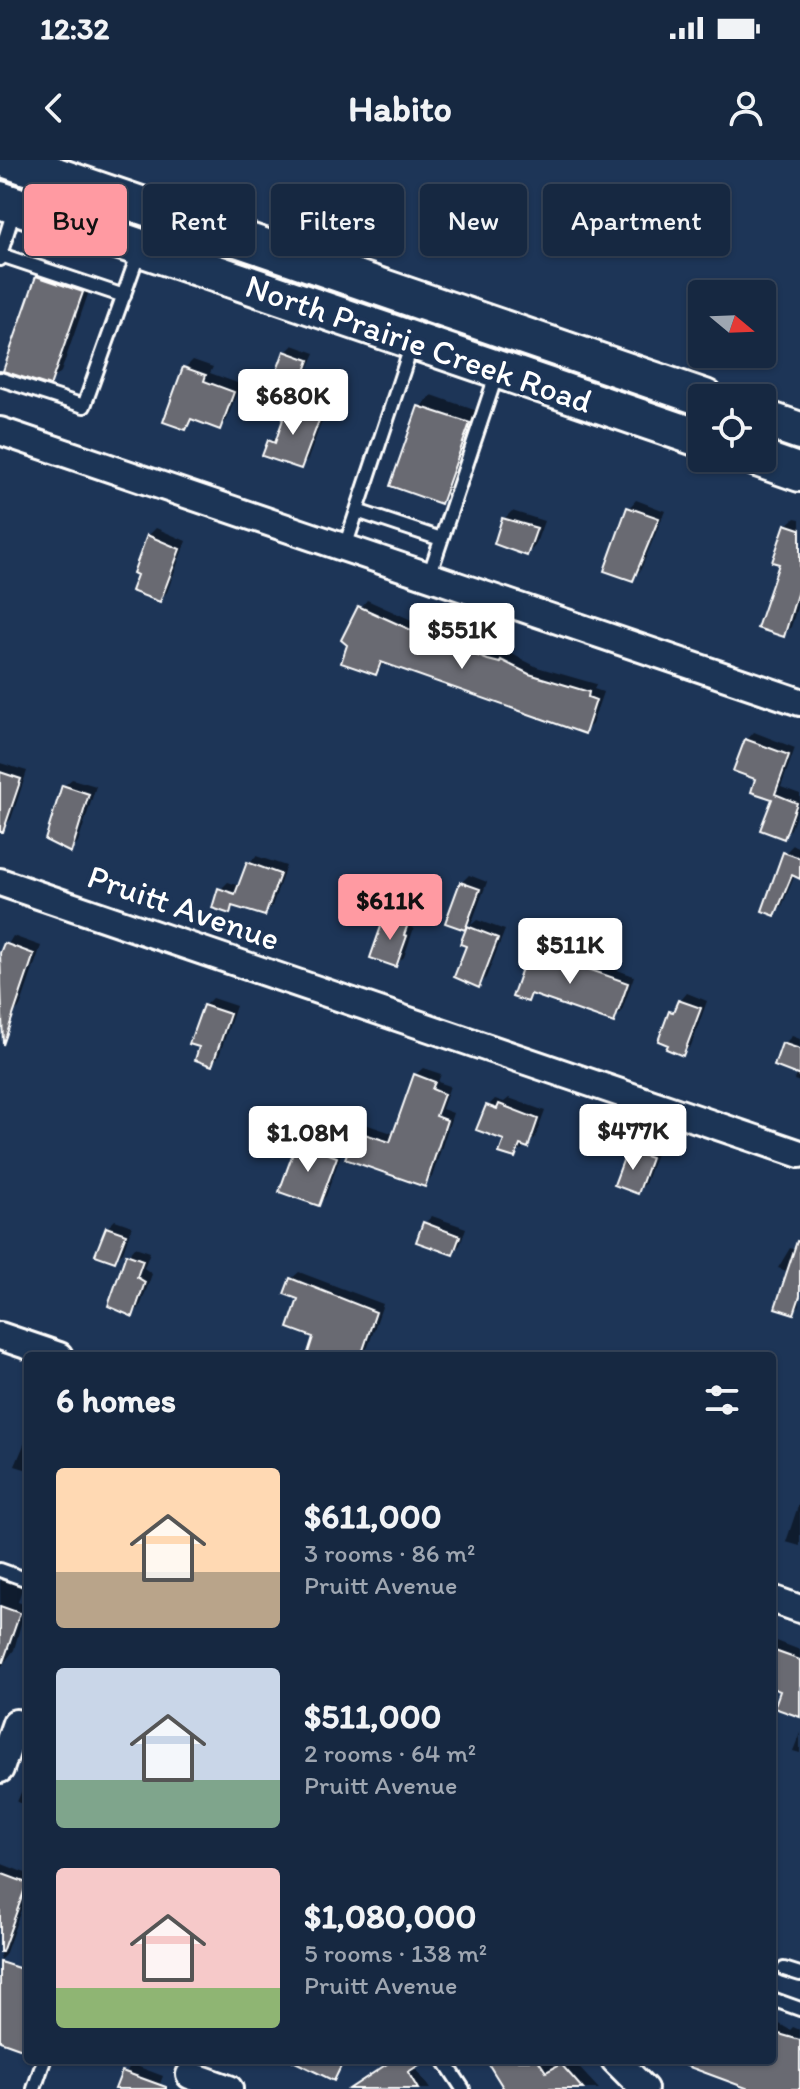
<!DOCTYPE html>
<meta charset="utf-8">
<style>
body{margin:0;font-family:Itim,sans-serif;background:#23344c;color:#f1f3f6;height:100vh;display:flex;flex-direction:column;font-size:30px;white-space:nowrap}
*{box-sizing:border-box;margin:0}
p{font-size:26px;color:#9ea6b1}
.icon{flex:none;width:44px;height:44px;fill:none;stroke:currentColor;stroke-width:2;stroke-linecap:round;stroke-linejoin:round}
.map{position:relative;flex:1;overflow:hidden}
.sheet{position:absolute;left:24px;top:1192px;width:752px;height:712px;display:flex;flex-direction:column;background:#162841;border-radius:8px;box-shadow:0 2px 6px #0004,0 0 0 2px #35445a}
.sheet>*{flex:none}
.top-card{position:absolute;left:24px;top:24px;width:752px;height:72px;display:flex;gap:16px}
.needle{width:52px;rotate:109deg}
.buttons{position:absolute;left:688px;top:120px;display:grid;gap:16px}
.buttons a{display:grid;place-items:center;width:88px;height:88px;border-radius:8px;background:#162841;box-shadow:0 2px 6px #0004,0 0 0 2px #35445a;font-size:40px}
.price{position:absolute;translate:-50% -68px;padding:0 18px;border-radius:8px;background:#fff;color:#222;font-size:26px;line-height:52px;filter:drop-shadow(0 2px 4px #0008)}
.price::after{content:'';position:absolute;left:50%;top:48px;width:24px;height:18px;margin-left:-12px;background:inherit;clip-path:polygon(0 0,100% 0,50% 100%)}
.price.selected{background:#ff9aa2;color:#111}
ul{padding:0;list-style:none}
li{display:flex;align-items:center;gap:24px;height:200px;padding:0 32px}
li span{display:grid;place-items:center;flex:none;width:224px;height:160px;border-radius:8px;color:#555}
li>.icon{margin-inline-start:auto}
span .icon{width:96px;height:96px;fill:#fffc;stroke-width:1}
li b{font-size:34px}
h2{display:flex;justify-content:space-between;align-items:center;height:96px;padding:0 32px;font-size:34px}
.tag{padding:0 28px;border-radius:8px;background:#162841;box-shadow:0 2px 6px #0004,0 0 0 2px #35445a;font-size:28px;line-height:72px}
.tag.selected{background:#ff9aa2;color:#111}
.status{display:flex;justify-content:space-between;align-items:center;height:56px;padding:0 40px;background:#162841;direction:ltr}
.status svg{height:22px;fill:currentColor}
header{display:flex;justify-content:space-between;align-items:center;height:104px;padding:0 32px;background:#162841;font-size:36px;font-weight:700}
.map>svg:first-child{display:block}
.shadow{fill:#0007}
.building{fill:#696a72;stroke:#fff;stroke-width:2}
.lines{fill:none;stroke-linecap:round;stroke-linejoin:round}
.service-casing{stroke:#fff;stroke-width:18}
.minor-casing{stroke:#fff;stroke-width:32}
.secondary-casing{stroke:#fff;stroke-width:42}
.service{stroke:#1d3557;stroke-width:12}
.minor{stroke:#1d3557;stroke-width:26}
.secondary{stroke:#1d3557;stroke-width:36}
.labels{text-anchor:middle;stroke-width:8;stroke-linejoin:round;paint-order:stroke}
.street-label{font-size:34px;fill:#fff;stroke:#1d3557}
</style>
<div class="status"><b>12:32</b><svg viewBox="0 0 49 12"><path d="M0 12V9h3v3zM5 12V6h3v6zM10 12V3h3v9zM15 12V0h3v12zM26 1h20v11H26zM47 4h2v5h-2z"/></svg></div>
<header><svg class="icon" aria-label="back" viewBox="0 0 24 24"><path d="M15 5l-7 7 7 7"/></svg>Habito<svg class="icon" aria-label="person" viewBox="0 0 24 24"><circle cx="12" cy="8" r="4"/><path d="M4 21q1-7 8-7t8 7"/></svg></header>
<div class="map">
<svg width="800" height="1929" viewBox="0 0 800 1929">
<rect width="100%" height="100%" fill="#1d3557"/>
<filter id="ink" filterUnits="userSpaceOnUse"><feTurbulence type="fractalNoise" baseFrequency=".0125" numOctaves="2"/><feDisplacementMap in="SourceGraphic" scale="16" xChannelSelector="R" yChannelSelector="G"/><feConvolveMatrix kernelMatrix="1 2 1 2 8 2 1 2 1" color-interpolation-filters="sRGB"/></filter>
<g filter="url(#ink)">
<path class="shadow" d="M49,105L93,120L61,212L49,223L38,117Z
M293,185L315,193L296,236L327,247L308,299L300,307L270,282L280,275L295,240L272,231L286,192Z
M193,200L213,207L210,213L240,224L227,260L219,268L194,259L186,268L165,261L185,208Z
M432,235L480,252L453,330L441,342L420,247Z
M636,340L665,351L640,411L633,419L629,348Z
M512,351L544,361L535,386L527,394L504,359Z
M795,358L800,359V438L791,467L783,475L782,403L787,365Z
M156,368L186,381L167,432L160,440L139,414L148,376Z
M367,440L438,472L442,468L455,473L453,477L496,493H510L537,507L596,524L594,529L603,532L592,564L584,572L385,502L376,513L343,479L348,463Z
M754,572L795,588L781,627L800,634V644L791,669L783,676L774,638L758,618L747,580Z
M0,603L27,611L11,659L4,666L0,665Z
M72,619L96,626L78,683L70,691L57,687L64,626Z
M793,685L800,688V714L795,715L782,746L774,754L785,693Z
M256,696L286,706L272,746L264,754L236,745L229,752L220,730L228,722L240,726L249,703Z
M469,715L487,722L471,765L477,760L505,770L486,818L478,826L469,785L463,782L471,762L465,768L461,723Z
M394,749L414,756L410,767L414,768L404,797L396,805L386,756Z
M13,776L41,786L20,847L12,854L0,850V798Z
M538,782L634,816L621,853L613,860L535,833L527,840L531,790Z
M687,833L707,841L691,886L683,893L671,852Z
M212,838L236,846L219,896L212,904L204,846Z
M792,876L800,879V922L794,920L797,913L784,884Z
M423,908L441,914L438,922L450,926L442,949L453,953L432,1017L424,1025L357,972L365,964L395,974L415,915Z
M509,938L545,951L535,978L514,996L488,946L495,939L504,942Z
M306,976L343,989L326,1036L319,1044L298,984Z
M636,983L657,991L645,1024L637,1032L628,991Z
M432,1056L466,1068L460,1085L452,1093L425,1063Z
M115,1060L132,1066L123,1092L115,1099L107,1068Z
M135,1087L150,1092L144,1108L152,1114L140,1147L132,1155L128,1095Z
M790,1088L800,1092V1145L793,1152L789,1112L778,1108Z
M299,1112L383,1144L368,1187L359,1196H309L316,1176L291,1119Z
M28,1275V1310L15,1306Z
M800,1340V1386L786,1382Z
M0,1418L23,1426L18,1442L26,1445L14,1490L1,1507Z
M774,1480L800,1490V1555L782,1530L772,1526Z
M800,1573V1593L793,1591Z
M28,1616V1645L17,1642Z
M2,1704L28,1714V1730L5,1795L0,1800Z
M776,1862L790,1870L793,1867L800,1870V1929H752L717,1917L690,1900H772V1865Z
M79,1900H106L99,1907Z
M392,1900H410L430,1929H351Z
M489,1900H572L599,1929H506Z
M131,1904L163,1916L158,1929H117Z"/>
<path class="building" d="M36,116L83,132L50,226L3,211Z
M284,191L309,200L294,241L269,233Z
M183,207L206,215L204,221L234,232L220,270L191,259L186,270L163,262Z
M288,244L321,255L301,309L262,296L268,280L275,283Z
M418,246L470,263L441,344L390,326Z
M627,347L659,358L633,421L604,411Z
M502,358L537,368L527,396L494,384Z
M785,364L800,369V424L784,477L757,468L779,404L772,402Z
M147,375L180,389L160,442L131,431L137,415L133,413Z
M358,446L431,479L432,475L448,480L447,484L488,500L500,503L501,500L529,514L589,532L588,537L596,540L585,574L381,502L376,515L341,503L347,485L341,480Z
M745,579L789,595L775,634L797,643L784,679L760,670L772,639L751,632L755,619L733,611Z
M0,612L21,619L3,672H0Z
M62,625L89,634L71,693L45,680Z
M783,692L800,698V719L792,715L775,756L762,751Z
M247,702L280,714L265,756L232,746L230,754L212,748L218,728L235,734Z
M460,722L480,729L465,770L445,763Z
M385,755L408,764L404,775L407,776L396,807L370,798Z
M467,766L498,778L479,828L454,817L466,786L460,784Z
M4,783L34,794L3,885L0,793Z
M529,788L628,823L614,863L531,834L528,842L512,837Z
M678,840L701,848L683,896L666,889L668,885L658,881L669,851L673,852Z
M203,845L230,854L212,906L195,900L199,887L189,884Z
M782,883L800,889V916L774,906Z
M414,914L435,922L432,929L444,934L436,956L447,960L425,1027L345,999L355,971L390,982Z
M499,944L538,959L528,988L520,985L515,998L499,993L504,980L476,970L486,945L497,949Z
M297,982L337,997L319,1046L279,1032Z
M627,990L651,998L638,1034L614,1025Z
M423,1062L460,1076L453,1095L416,1082Z
M106,1067L126,1074L115,1102L95,1095Z
M797,1081L800,1082V1136L794,1154L775,1148Z
M126,1094L143,1100L137,1117L145,1122L133,1157L108,1146Z
M290,1118L376,1152L361,1196H307L313,1177L288,1168L298,1139L284,1134Z
M0,1446L20,1453L3,1502H0Z
M772,1490L800,1500V1557L774,1548L780,1531L772,1528Z
M0,1713L27,1723L2,1792H0Z
M0,1802L28,1811V1891L0,1881Z
M772,1872L800,1880V1929H749L676,1902L772,1900Z
M291,1900H344L334,1921Z
M393,1900H427L408,1912L418,1929H349Z
M486,1900H538L546,1912L561,1904L583,1929H504Z
M122,1911L166,1927V1929H115Z"/>
<g class="lines">
<g class="service-casing">
<path id="service" d="M0,95L14,50
M0,99L1,95L124,136
M0,219L84,246L139,92
M357,351L441,379
M345,387L412,184
M429,416L497,213
M0,1410L28,1420
M784,1809L800,1814
M772,1839L800,1849
M444,1900L463,1929
M34,1929L44,1900"/>
</g>
<g class="minor-casing">
<path id="minor" d="M0,271L800,542
M0,722L800,994
M0,1176L59,1196
M772,1439L800,1449
M0,1609L16,1563
M615,1900L644,1929
M190,1915L229,1929"/>
</g>
<g class="secondary-casing">
<path id="secondary" d="M9,0L705,238
M0,40L702,279
M762,258L800,271
M757,298L800,313"/>
</g>
<use href="#service" class="service"/>
<use href="#minor" class="minor"/>
<use href="#secondary" class="secondary"/>
</g>
</g>
<g class="labels">
<g class="street-label">
<text transform="translate(419 183) rotate(19)" y="12">North Prairie Creek Road</text>
<text transform="translate(184 747) rotate(19)" y="12">Pruitt Avenue</text>
</g>
</g>
</svg>
<div class="buttons">
<a><svg class="needle" viewBox="-14 -14 28 28"><path d="M0-13l5 13h-10z" fill="#e53935"/><path d="M0 13l5-13h-10z" fill="#9ea6b1"/></svg></a>
<a><svg class="icon" aria-label="locate" viewBox="0 0 24 24"><circle cx="12" cy="12" r="6"/><path d="M12 2v4M12 18v4M2 12h4M18 12h4"/></svg></a>
</div>
<b class="price" style="left:293px;top:277px">$680K</b>
<b class="price" style="left:462px;top:511px">$551K</b>
<b class="price selected" style="left:390px;top:782px">$611K</b>
<b class="price" style="left:570px;top:826px">$511K</b>
<b class="price" style="left:633px;top:1012px">$477K</b>
<b class="price" style="left:308px;top:1014px">$1.08M</b>
<div class="top-card">
<a class="tag selected">Buy</a>
<a class="tag">Rent</a>
<a class="tag">Filters</a>
<a class="tag">New</a>
<a class="tag">Apartment</a>
</div>
<section class="sheet">
<h2>6 homes<svg class="icon" aria-label="filters" viewBox="0 0 24 24"><path d="M4 7h16M4 17h16"/><circle cx="9" cy="7" r="2"/><circle cx="15" cy="17" r="2"/></svg></h2>
<ul>
<li><span style="background:linear-gradient(#ffd9b3 65%,#b9a48a 0)"><svg class="icon" aria-label="home" viewBox="0 0 24 24"><path d="M3 11l9-7 9 7M6 9v11h12V9"/></svg></span><div><b>$611,000</b><p>3 rooms · 86 m²</p><p>Pruitt Avenue</p></div></li>
<li><span style="background:linear-gradient(#c9d6e8 70%,#7fa58c 0)"><svg class="icon" aria-label="home" viewBox="0 0 24 24"><path d="M3 11l9-7 9 7M6 9v11h12V9"/></svg></span><div><b>$511,000</b><p>2 rooms · 64 m²</p><p>Pruitt Avenue</p></div></li>
<li><span style="background:linear-gradient(#f6c9c9 75%,#8fb573 0)"><svg class="icon" aria-label="home" viewBox="0 0 24 24"><path d="M3 11l9-7 9 7M6 9v11h12V9"/></svg></span><div><b>$1,080,000</b><p>5 rooms · 138 m²</p><p>Pruitt Avenue</p></div></li>
</ul>
</section>
</div>
